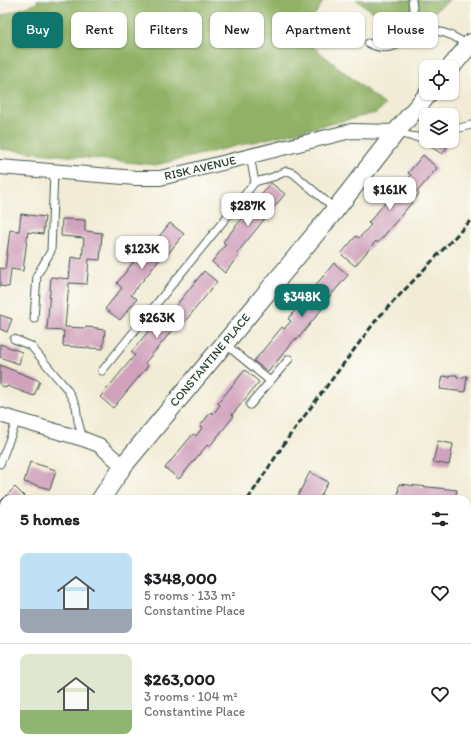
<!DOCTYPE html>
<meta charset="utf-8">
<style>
body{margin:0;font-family:Itim,sans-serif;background:#f2f2f2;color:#202124;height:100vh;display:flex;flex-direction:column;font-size:15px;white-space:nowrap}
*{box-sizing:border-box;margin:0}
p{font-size:13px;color:#757577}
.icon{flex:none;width:22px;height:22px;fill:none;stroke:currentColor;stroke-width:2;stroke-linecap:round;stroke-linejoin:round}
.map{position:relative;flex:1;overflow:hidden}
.details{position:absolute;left:0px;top:495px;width:471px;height:256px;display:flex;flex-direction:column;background:#fff;border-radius:12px 12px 0 0;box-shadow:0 1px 3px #0004}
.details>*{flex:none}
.guide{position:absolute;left:12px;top:12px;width:447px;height:36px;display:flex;gap:8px}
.tools{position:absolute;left:419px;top:60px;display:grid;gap:8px}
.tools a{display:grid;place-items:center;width:40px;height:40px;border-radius:8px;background:#fff;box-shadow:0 1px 3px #0004;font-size:20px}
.price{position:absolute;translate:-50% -34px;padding:0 9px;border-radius:8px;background:#fff;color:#222;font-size:13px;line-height:26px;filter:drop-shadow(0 1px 2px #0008)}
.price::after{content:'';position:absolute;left:50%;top:24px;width:12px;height:9px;margin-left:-6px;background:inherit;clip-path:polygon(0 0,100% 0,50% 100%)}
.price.selected{background:#0f766e;color:#fff}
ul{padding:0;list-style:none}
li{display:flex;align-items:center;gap:12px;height:100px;padding:0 20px}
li+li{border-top:1px solid #e0e0e0}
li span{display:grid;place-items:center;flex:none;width:112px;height:80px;border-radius:8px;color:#555}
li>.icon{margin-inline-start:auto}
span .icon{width:48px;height:48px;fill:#fffc;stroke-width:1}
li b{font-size:17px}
h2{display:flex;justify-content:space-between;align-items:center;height:48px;padding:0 20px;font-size:17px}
.chip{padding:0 14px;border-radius:8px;background:#fff;box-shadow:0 1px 3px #0004;font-size:14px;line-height:36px}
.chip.selected{background:#0f766e;color:#fff}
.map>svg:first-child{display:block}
.forest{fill:#91b266;stroke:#58784d}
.building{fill:#d0a2bc}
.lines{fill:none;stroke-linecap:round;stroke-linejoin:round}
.service-casing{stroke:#3f574c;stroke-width:9}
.minor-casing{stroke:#3f574c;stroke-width:16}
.tertiary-casing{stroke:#3f574c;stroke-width:20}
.primary-casing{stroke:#3f574c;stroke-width:24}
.service{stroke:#fff;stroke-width:7}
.minor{stroke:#fff;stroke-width:14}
.tertiary{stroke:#fff;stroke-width:18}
.primary{stroke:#fbbd6e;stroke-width:22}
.rail{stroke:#1f3d34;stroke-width:3;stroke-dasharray:6 3;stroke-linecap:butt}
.labels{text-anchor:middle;stroke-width:3;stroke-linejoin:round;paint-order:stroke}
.street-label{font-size:12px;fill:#1f3d34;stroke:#fdfcf7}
</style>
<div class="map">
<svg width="471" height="751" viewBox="0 0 471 751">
<rect width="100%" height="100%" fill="#fdfcf7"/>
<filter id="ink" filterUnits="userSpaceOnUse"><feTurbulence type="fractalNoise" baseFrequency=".025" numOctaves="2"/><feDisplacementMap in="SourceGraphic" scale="8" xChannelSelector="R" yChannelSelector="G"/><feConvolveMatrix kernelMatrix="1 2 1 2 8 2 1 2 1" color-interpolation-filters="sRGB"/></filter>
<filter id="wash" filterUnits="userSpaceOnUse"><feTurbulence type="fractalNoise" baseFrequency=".012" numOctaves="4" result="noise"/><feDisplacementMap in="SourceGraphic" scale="16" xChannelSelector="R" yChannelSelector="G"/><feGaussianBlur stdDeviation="0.9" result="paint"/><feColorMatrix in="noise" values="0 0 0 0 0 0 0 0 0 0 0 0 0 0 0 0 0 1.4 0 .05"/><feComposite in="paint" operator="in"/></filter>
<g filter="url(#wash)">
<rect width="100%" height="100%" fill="#f2ecd6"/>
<path class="forest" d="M37,0H324L301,37L385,105L376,113L156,165L0,149V16L37,3Z
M356,0H449L407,34Z"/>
<g id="blocks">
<path class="building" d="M349,21L358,27L351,38L341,31Z
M436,141H437L447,148L442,154L431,147Z
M423,155L437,168L417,192L419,194L378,243L376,241L355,266L341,254L356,236L359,238L371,225L368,223L398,188L399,190L411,175L408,173Z
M271,183L285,194L237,253L239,255L225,273L212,262L226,244L223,242Z
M21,214L45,217L43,234L28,232L23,271L11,269L9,287L0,286V268L5,269L10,230L19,231Z
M62,219L85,220V231L102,233L100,260L89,259L87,284L69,283L65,327L86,328V327L98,328L97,329L105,330L103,349L63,346L64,331L47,330L51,277L69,279L71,257L82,259L84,238L61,236Z
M170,223L184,234L167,255L165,253L131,295L137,299L120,320L105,309L122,288L117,283L150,241L153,244Z
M334,263L348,275L320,308L322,309L297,340L296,338L268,372L254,361L282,327L284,329L291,321L288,319L300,305L302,306L309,298L306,297Z
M204,271L217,282L183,324L180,321L145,363L148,366L113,408L100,397L135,355L131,352L166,310L170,313Z
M0,315L12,319L7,332L0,329Z
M0,344L22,352L19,364L0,357Z
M0,365L40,381L34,396L7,386L6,388L0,385Z
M245,370L259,382L232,415L234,416L209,447L207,445L179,479L165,468L193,434L196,436L202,428L200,426L211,412L213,414L220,405L218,403Z
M450,375H457V377L463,378L464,376H467L465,392L440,389L443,376L450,377Z
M438,441L453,444L449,465L433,462Z
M30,462L56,470L50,489L24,482Z
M310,472L328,482L319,499H296Z
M399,484L457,490L455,499H398Z
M15,487L27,499H4V524L0,528V502Z
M467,641H471V707H467Z
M50,747H68L67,751H49Z
M134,747H150L148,751H133Z
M276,747H300L304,751H273Z
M335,747H364L367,751H339Z"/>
</g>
</g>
<g filter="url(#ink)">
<use href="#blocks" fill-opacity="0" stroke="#3f574c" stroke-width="1"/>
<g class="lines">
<g class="service-casing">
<path id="service" d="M412,0L414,16L420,33
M368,43C397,59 410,29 435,31C448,32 458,38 468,46
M452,130L471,125
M396,132C405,135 417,139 426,136
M255,182L273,177L287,171L293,173L335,209
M34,319L37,275L51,251L54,172
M14,339L31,346L55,375L67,389L76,406L78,421L83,439
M224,343L270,381
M102,371L255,182L250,156
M250,405L289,359
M0,464L17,420
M0,693L4,695
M252,747L260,751
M370,747L374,751"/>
</g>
<g class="minor-casing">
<path id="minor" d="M0,167L136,178H160L186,172L351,131L396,132
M0,415L83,439L99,445L123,466"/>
</g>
<g class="tertiary-casing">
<path id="tertiary" d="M451,67L471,43
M101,499L123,466L336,209L396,132L429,93
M181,751L186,747"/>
</g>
<g class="primary-casing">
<path id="primary" d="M467,602L471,579
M8,751L9,747"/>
</g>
<use href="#service" class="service"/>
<use href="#minor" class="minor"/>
<use href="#tertiary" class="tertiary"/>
<use href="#primary" class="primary"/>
<path class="rail" d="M248,499L288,438L377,319L471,220
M123,751L125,747"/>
</g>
</g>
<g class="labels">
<g class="street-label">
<text transform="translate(200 168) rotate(-13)" y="4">RISK AVENUE</text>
<text transform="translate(210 360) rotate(-50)" y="4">CONSTANTINE PLACE</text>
</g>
</g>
</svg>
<div class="tools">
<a><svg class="icon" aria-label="locate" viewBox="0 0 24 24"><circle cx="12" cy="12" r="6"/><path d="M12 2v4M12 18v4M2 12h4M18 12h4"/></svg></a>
<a><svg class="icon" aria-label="layers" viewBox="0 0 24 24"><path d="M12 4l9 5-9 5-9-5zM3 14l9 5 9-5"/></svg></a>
</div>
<b class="price" style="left:390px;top:211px">$161K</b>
<b class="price" style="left:248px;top:227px">$287K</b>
<b class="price" style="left:142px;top:270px">$123K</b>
<b class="price selected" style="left:302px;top:318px">$348K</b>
<b class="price" style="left:157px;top:339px">$263K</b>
<div class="guide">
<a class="chip selected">Buy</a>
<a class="chip">Rent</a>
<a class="chip">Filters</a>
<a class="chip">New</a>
<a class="chip">Apartment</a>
<a class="chip">House</a>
</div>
<section class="details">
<h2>5 homes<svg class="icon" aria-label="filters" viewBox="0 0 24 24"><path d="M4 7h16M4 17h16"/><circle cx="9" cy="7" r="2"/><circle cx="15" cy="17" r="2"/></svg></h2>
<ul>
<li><span style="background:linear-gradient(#bfe0f5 70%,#9aa5b1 0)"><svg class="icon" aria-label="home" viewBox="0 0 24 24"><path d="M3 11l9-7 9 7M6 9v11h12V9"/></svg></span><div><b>$348,000</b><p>5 rooms · 133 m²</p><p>Constantine Place</p></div><svg class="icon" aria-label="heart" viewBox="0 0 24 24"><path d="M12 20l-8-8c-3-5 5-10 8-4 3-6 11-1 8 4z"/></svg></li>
<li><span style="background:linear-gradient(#dfe7d0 70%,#8fb573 0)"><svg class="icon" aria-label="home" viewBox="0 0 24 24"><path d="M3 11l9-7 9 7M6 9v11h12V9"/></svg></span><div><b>$263,000</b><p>3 rooms · 104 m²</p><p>Constantine Place</p></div><svg class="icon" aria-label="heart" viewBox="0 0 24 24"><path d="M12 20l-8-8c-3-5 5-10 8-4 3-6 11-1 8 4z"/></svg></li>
</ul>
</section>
</div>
